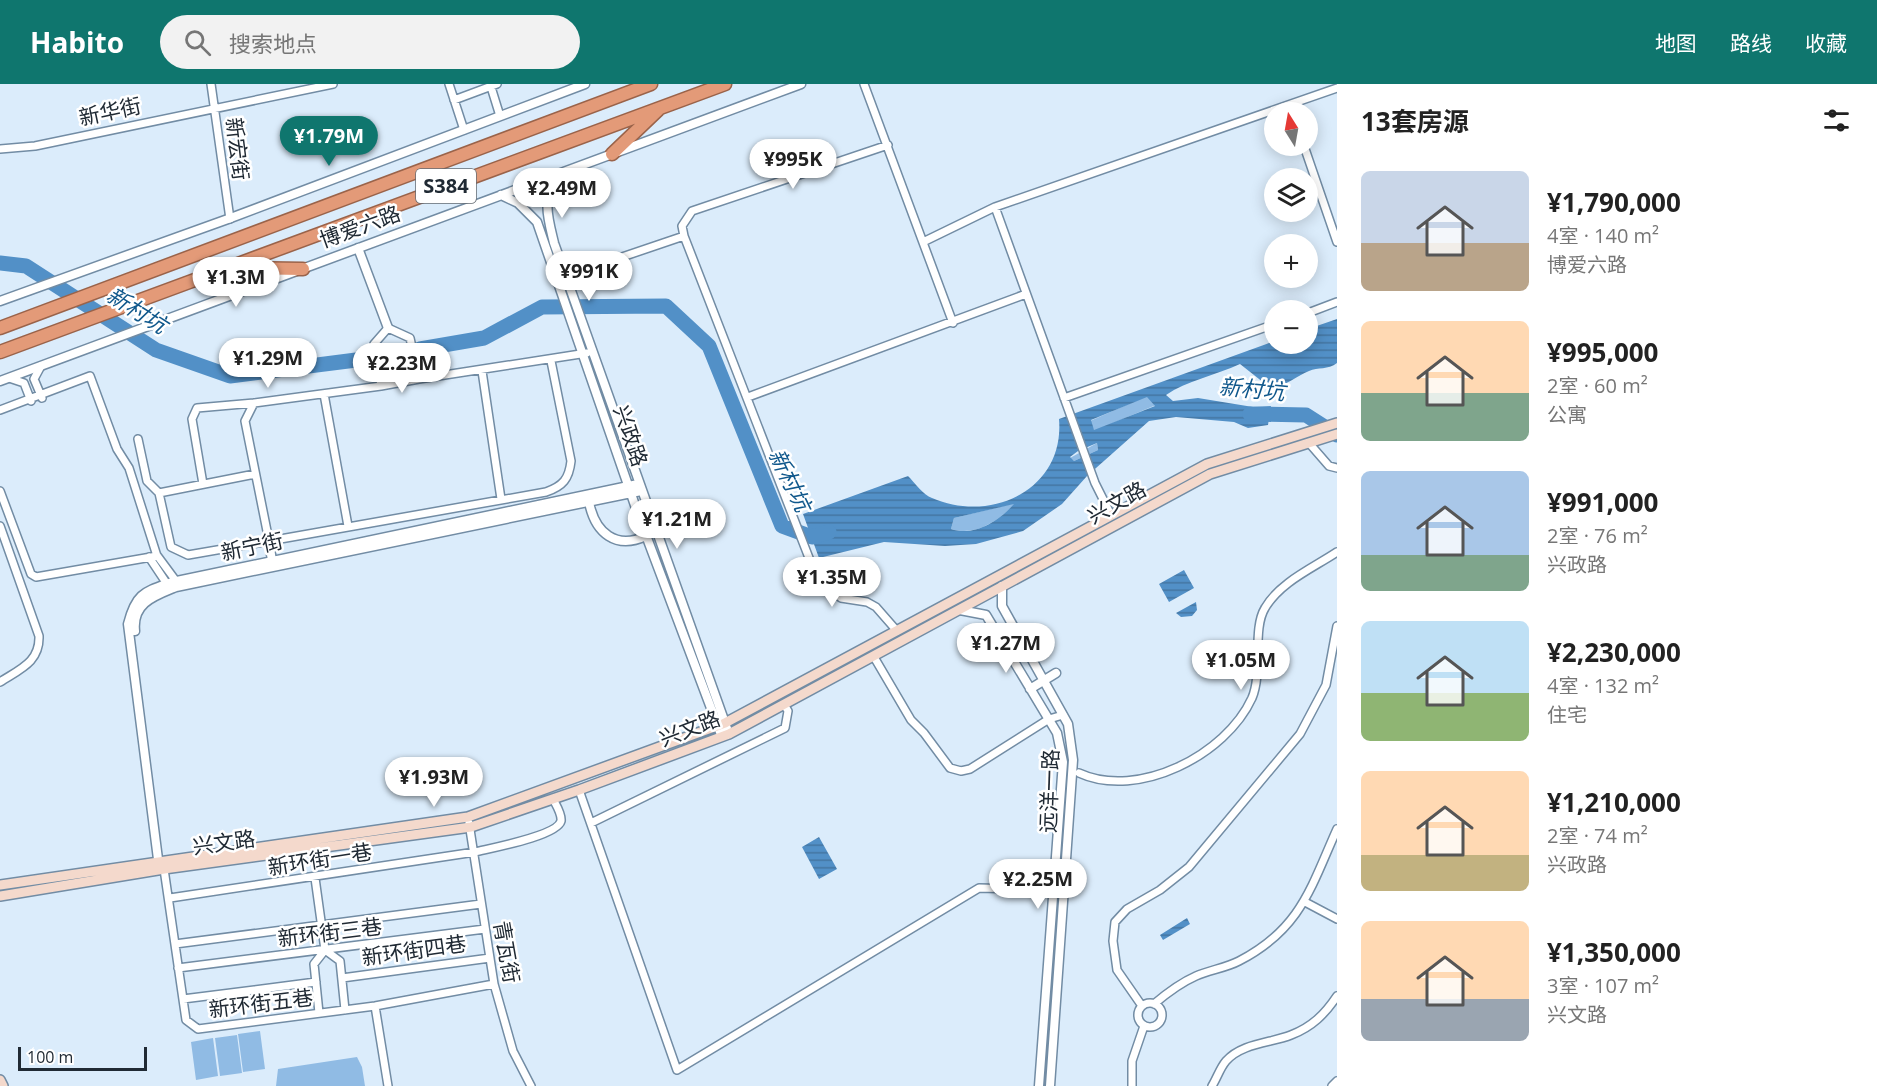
<!DOCTYPE html>
<html lang="zh">
<meta charset="utf-8">
<style>
body{margin:0;font-family:"Open Sans","Noto Sans SC",sans-serif;background:#f2f2f2;color:#222;height:100vh;display:flex;flex-direction:column;font-size:22px;white-space:nowrap}
*{box-sizing:border-box;margin:0}
p{font-size:20px;color:#767676}
.icon{flex:none;width:33px;height:33px;fill:none;stroke:currentColor;stroke-width:2;stroke-linecap:round;stroke-linejoin:round}
.map{position:relative;flex:1;overflow:hidden}
.sheet{display:flex;flex-direction:column;background:#fff;width:540px}
.sheet>*{flex:none}
.needle{width:39px;rotate:349deg}
.fabs{position:absolute;left:1264px;top:18px;display:grid;gap:12px}
.fabs a{display:grid;place-items:center;width:54px;height:54px;border-radius:50%;background:#fff;box-shadow:0 3px 15px #0003;font-size:30px}
.scale{position:absolute;left:18px;bottom:15px;width:129px;box-sizing:border-box;padding-left:6px;border:3px solid #202a34;border-top:0;font-size:16px;line-height:21px;white-space:nowrap;color:#202a34;-webkit-text-stroke:4px #fff;paint-order:stroke}
.price{position:absolute;translate:-50% -51px;padding:0 14px;border-radius:21px;background:#fff;color:#222;font-size:20px;line-height:39px;filter:drop-shadow(0 2px 3px #0008)}
.price::after{content:'';position:absolute;left:50%;top:36px;width:18px;height:14px;margin-left:-9px;background:inherit;clip-path:polygon(0 0,100% 0,50% 100%)}
.price.current{background:#0f766e;color:#fff}
ul{padding:0;list-style:none}
li{display:flex;align-items:center;gap:18px;height:150px;padding:0 24px}
li span{display:grid;place-items:center;flex:none;width:168px;height:120px;border-radius:9px;color:#555}
li>.icon{margin-inline-start:auto}
span .icon{width:72px;height:72px;fill:#fffc;stroke-width:1}
li b{font-size:26px}
h2{display:flex;justify-content:space-between;align-items:center;height:72px;padding:0 24px;font-size:26px}
header{display:flex;align-items:center;gap:36px;box-sizing:border-box;height:84px;padding:0 30px;background:#0f766e;color:#fff}
header strong{font-size:28px}
nav{display:flex;gap:33px;margin-inline-start:auto;font-size:21px}
.search{width:420px;height:54px;background:#f2f2f2;display:flex;align-items:center;gap:15px;box-sizing:border-box;padding:0 21px;border-radius:33px;color:#767676;font-size:22px}
main{display:flex;flex:1;min-height:0}
.map>svg:first-child{display:block}
.green{fill:#90bbe4}
.water{fill:url(#water-rules);fill-rule:evenodd}
.lines{fill:none;stroke-linecap:round;stroke-linejoin:round}
.river{stroke:#5290c7;stroke-width:15}
.minor-casing{stroke:#728ca4;stroke-width:10}
.tertiary-casing{stroke:#728ca4;stroke-width:11}
.secondary-casing{stroke:#728ca4;stroke-width:12}
.trunk-casing{stroke:#9a634a;stroke-width:15}
.minor{stroke:#fff;stroke-width:7}
.tertiary{stroke:#fff;stroke-width:8}
.secondary{stroke:#f4d9cc;stroke-width:9}
.trunk{stroke:#e39a78;stroke-width:12}
.labels{text-anchor:middle;stroke-width:5;stroke-linejoin:round;paint-order:stroke}
.shield{fill:#fff;stroke:#636a71;stroke-width:1.5}
.shield-label{font-size:20px;font-weight:bold;fill:#202a34}
.street-label{font-size:21px;fill:#202a34;stroke:#fff}
.water-label{font-size:22px;font-style:italic;fill:#10588c;stroke:#fff}
</style>
<header>
<strong>Habito</strong>
<div class="search"><svg class="icon" aria-label="search" viewBox="0 0 24 24"><circle cx="10" cy="10" r="6"/><path d="M15 15l6 6"/></svg>搜索地点</div>
<nav><a>地图</a><a>路线</a><a>收藏</a></nav>
</header>
<main>
<div class="map">
<svg width="1337" height="1002" viewBox="0 0 1337 1002">
<defs>
<pattern id="water-rules" width="6" height="5" patternUnits="userSpaceOnUse" patternTransform="scale(1.5)"><rect width="6" height="5" fill="#5290c7"/><path d="M0 2.5h6" fill="none" stroke="#4476a2"/></pattern>
</defs>
<rect width="100%" height="100%" fill="#dbecfb"/>
<path class="green" d="M1147,312L1156,321L1094,347L1090,337Z
M1097,359L1098,366L1074,377L1070,374Z
M1016,419C999,436 976,453 951,445L954,434Z
M260,947L265,985L243,988L238,950Z
M237,951L242,989L220,992L215,954Z
M213,954L218,992L196,996L191,958Z
M357,973L362,983L365,1002H276L278,985Z"/>
<path class="water" d="M1337,235V279C1328,286 1318,283 1309,287C1299,291 1285,301 1273,306L1240,280C1216,291 1186,297 1166,311L1173,317L1198,314L1253,323L1271,322L1268,341L1248,344L1234,338L1176,333L1149,337L1087,392L1062,420L1023,447L976,460L945,462L884,458L819,474L803,430L908,392C915,399 923,411 932,414C992,440 1065,405 1059,335L1275,257V260H1308V245ZM1147,313L1155,322L1094,346L1091,336ZM1097,359L1098,366L1074,377L1070,373L1078,367ZM1014,420C999,437 974,453 951,445L954,434Z
M1184,486L1194,504L1169,518L1159,500Z
M1196,518L1197,526L1192,532L1181,533L1176,529Z
M819,753L837,785L819,795L802,763Z
M1187,834L1190,840L1163,856L1160,851Z"/>
<g class="lines">
<path class="river" d="M0,179L26,182L156,266L230,292L364,275
M420,265L484,254L542,223L666,222L709,262L782,442L812,453L829,448
M1250,330L1306,331L1337,351"/>
<g class="minor-casing">
<path id="minor" d="M211,0L230,135
M449,0L464,46
M864,0L953,239
M491,3L500,32
M454,16L497,0
M1304,62L1337,158
M0,65L35,62L333,0
M995,123L1095,399L1111,431
M684,152L811,479L824,502L841,514L867,518L876,523L897,547
M923,158L995,123L1337,4
M566,192L684,152L682,142L692,127L888,61
M1308,229L1337,218
M551,277L571,377C569,395 563,402 546,408L269,457L245,337L254,319L381,302L374,260L388,244L410,254L419,295L587,269
M41,282L34,295L42,314
M482,287L501,415
M9,294L24,299L31,317
M381,302L419,295
M324,310L348,442
M748,313L1026,210
M1064,314L1275,240
M0,326L90,292L117,365L129,384L157,472L36,493L31,490L0,407
M138,355L147,397L159,409L171,463L188,471L269,457
M1309,359L1329,382L1337,384
M203,400L192,335L197,324L254,319
M159,409L255,390
M0,442L39,552C40,578 20,585 0,598
M156,470L176,497
M149,473L167,500
M874,573L911,636L924,649L950,684L961,687L970,685L1049,635L1063,631
M1079,689C1138,716 1226,671 1252,614C1263,588 1252,545 1265,524C1280,498 1313,484 1337,468
M579,706L677,986L979,804L1063,806
M469,739L494,900L513,967L531,1002
M591,739L785,644L788,627L785,622
M164,785L186,936L198,945L375,922L494,900
M315,794L325,866L314,880L319,929
M170,814L475,768C491,764 557,752 561,737C562,730 556,721 553,715
M1305,818L1337,835
M175,860L481,820
M325,866L340,877L345,926
M178,884L485,845
M342,894L490,874
M183,915L316,898
M1138 931a12 12 0 1 1 24 0a12 12 0 1 1-24 0Z
M1154,920C1167,909 1180,899 1196,892C1209,886 1226,884 1239,877C1301,845 1311,803 1337,745
M375,922L388,1002
M1142,922L1117,886L1113,857L1115,838L1127,825L1160,806L1189,783L1300,650L1326,601L1337,542
M1132,1002V977L1144,942
M1212,1002C1217,994 1220,984 1226,977C1242,959 1271,959 1291,951C1312,943 1325,930 1337,912
M1332,1002L1337,997"/>
</g>
<g class="tertiary-casing">
<path id="tertiary" d="M556,91C543,120 547,130 554,159L729,650
M501,111L518,119L537,138L638,430L720,648
M358,164L388,244
M0,217L228,135L585,0
M0,297L801,0
M589,418C595,449 616,466 646,452
M269,457L272,477
M1002,502V522L1068,640L1073,676L1050,1002
M960,526L986,531L1057,649L1063,678L1039,1002
M135,547C132,519 154,512 176,503L641,407
M1030,605L1056,589
M159,783L128,540C136,509 144,508 172,498L638,400"/>
</g>
<g class="secondary-casing">
<path id="secondary" d="M0,801L468,733L725,639L1207,380L1337,339
M0,812L164,785L471,743L579,706L729,650L1210,390L1337,350
M0,996L3,1002"/>
</g>
<g class="trunk-casing">
<path id="trunk" d="M612,70L658,26
M240,184L303,185
M0,244L651,0
M0,268L725,0"/>
</g>
<use href="#minor" class="minor"/>
<use href="#tertiary" class="tertiary"/>
<use href="#secondary" class="secondary"/>
<use href="#trunk" class="trunk"/>
</g>
<g class="labels">
<rect class="shield" x="416" y="85" width="60" height="34" rx="4.5"/>
<g class="shield-label">
<text x="446" y="109">S384</text>
</g>
<g class="street-label">
<text transform="translate(110 28) rotate(-12)" y="7">新华街</text>
<text transform="translate(237 65) rotate(83)" y="7">新宏街</text>
<text transform="translate(360 143) rotate(-20)" y="7">博爱六路</text>
<text transform="translate(630 352) rotate(71)" y="7">兴政路</text>
<text transform="translate(1117 419) rotate(-29)" y="7">兴文路</text>
<text transform="translate(252 463) rotate(-12)" y="7">新宁街</text>
<text transform="translate(690 645) rotate(-21)" y="7">兴文路</text>
<text transform="translate(1050 707) rotate(-88)" y="7">远洋一路</text>
<text transform="translate(224 759) rotate(-8)" y="7">兴文路</text>
<text transform="translate(320 776) rotate(-9)" y="7">新环街一巷</text>
<text transform="translate(330 849) rotate(-7)" y="7">新环街三巷</text>
<text transform="translate(414 867) rotate(-8)" y="7">新环街四巷</text>
<text transform="translate(506 868) rotate(80)" y="7">青瓦街</text>
<text transform="translate(261 920) rotate(-7)" y="7">新环街五巷</text>
</g>
<g class="water-label">
<text transform="translate(137 226) rotate(32)" y="8">新村坑</text>
<text transform="translate(1252 305) rotate(5)" y="8">新村坑</text>
<text transform="translate(790 396) rotate(64)" y="8">新村坑</text>
</g>
</g>
</svg>
<div class="fabs">
<a><svg class="needle" viewBox="-14 -14 28 28"><path d="M0-13l5 13h-10z" fill="#e53935"/><path d="M0 13l5-13h-10z" fill="#767676"/></svg></a>
<a><svg class="icon" aria-label="layers" viewBox="0 0 24 24"><path d="M12 4l9 5-9 5-9-5zM3 14l9 5 9-5"/></svg></a>
<a>+</a>
<a>−</a>
</div>
<div class="scale">100 m</div>
<b class="price current" style="left:329px;top:83px">¥1.79M</b>
<b class="price" style="left:793px;top:106px">¥995K</b>
<b class="price" style="left:562px;top:135px">¥2.49M</b>
<b class="price" style="left:589px;top:218px">¥991K</b>
<b class="price" style="left:236px;top:224px">¥1.3M</b>
<b class="price" style="left:268px;top:305px">¥1.29M</b>
<b class="price" style="left:402px;top:310px">¥2.23M</b>
<b class="price" style="left:677px;top:466px">¥1.21M</b>
<b class="price" style="left:832px;top:524px">¥1.35M</b>
<b class="price" style="left:1006px;top:590px">¥1.27M</b>
<b class="price" style="left:1241px;top:607px">¥1.05M</b>
<b class="price" style="left:434px;top:724px">¥1.93M</b>
<b class="price" style="left:1038px;top:826px">¥2.25M</b>
</div>
<section class="sheet">
<h2>13套房源<svg class="icon" aria-label="filters" viewBox="0 0 24 24"><path d="M4 7h16M4 17h16"/><circle cx="9" cy="7" r="2"/><circle cx="15" cy="17" r="2"/></svg></h2>
<ul>
<li><span style="background:linear-gradient(#c9d6e8 60%,#b9a48a 0)"><svg class="icon" aria-label="home" viewBox="0 0 24 24"><path d="M3 11l9-7 9 7M6 9v11h12V9"/></svg></span><div><b>¥1,790,000</b><p>4室 · 140 m²</p><p>博爱六路</p></div></li>
<li><span style="background:linear-gradient(#ffd9b3 60%,#7fa58c 0)"><svg class="icon" aria-label="home" viewBox="0 0 24 24"><path d="M3 11l9-7 9 7M6 9v11h12V9"/></svg></span><div><b>¥995,000</b><p>2室 · 60 m²</p><p>公寓</p></div></li>
<li><span style="background:linear-gradient(#a9c7e8 70%,#7fa58c 0)"><svg class="icon" aria-label="home" viewBox="0 0 24 24"><path d="M3 11l9-7 9 7M6 9v11h12V9"/></svg></span><div><b>¥991,000</b><p>2室 · 76 m²</p><p>兴政路</p></div></li>
<li><span style="background:linear-gradient(#bfe0f5 60%,#8fb573 0)"><svg class="icon" aria-label="home" viewBox="0 0 24 24"><path d="M3 11l9-7 9 7M6 9v11h12V9"/></svg></span><div><b>¥2,230,000</b><p>4室 · 132 m²</p><p>住宅</p></div></li>
<li><span style="background:linear-gradient(#ffd9b3 70%,#c2b280 0)"><svg class="icon" aria-label="home" viewBox="0 0 24 24"><path d="M3 11l9-7 9 7M6 9v11h12V9"/></svg></span><div><b>¥1,210,000</b><p>2室 · 74 m²</p><p>兴政路</p></div></li>
<li><span style="background:linear-gradient(#ffd9b3 65%,#9aa5b1 0)"><svg class="icon" aria-label="home" viewBox="0 0 24 24"><path d="M3 11l9-7 9 7M6 9v11h12V9"/></svg></span><div><b>¥1,350,000</b><p>3室 · 107 m²</p><p>兴文路</p></div></li>
</ul>
</section>
</main>
